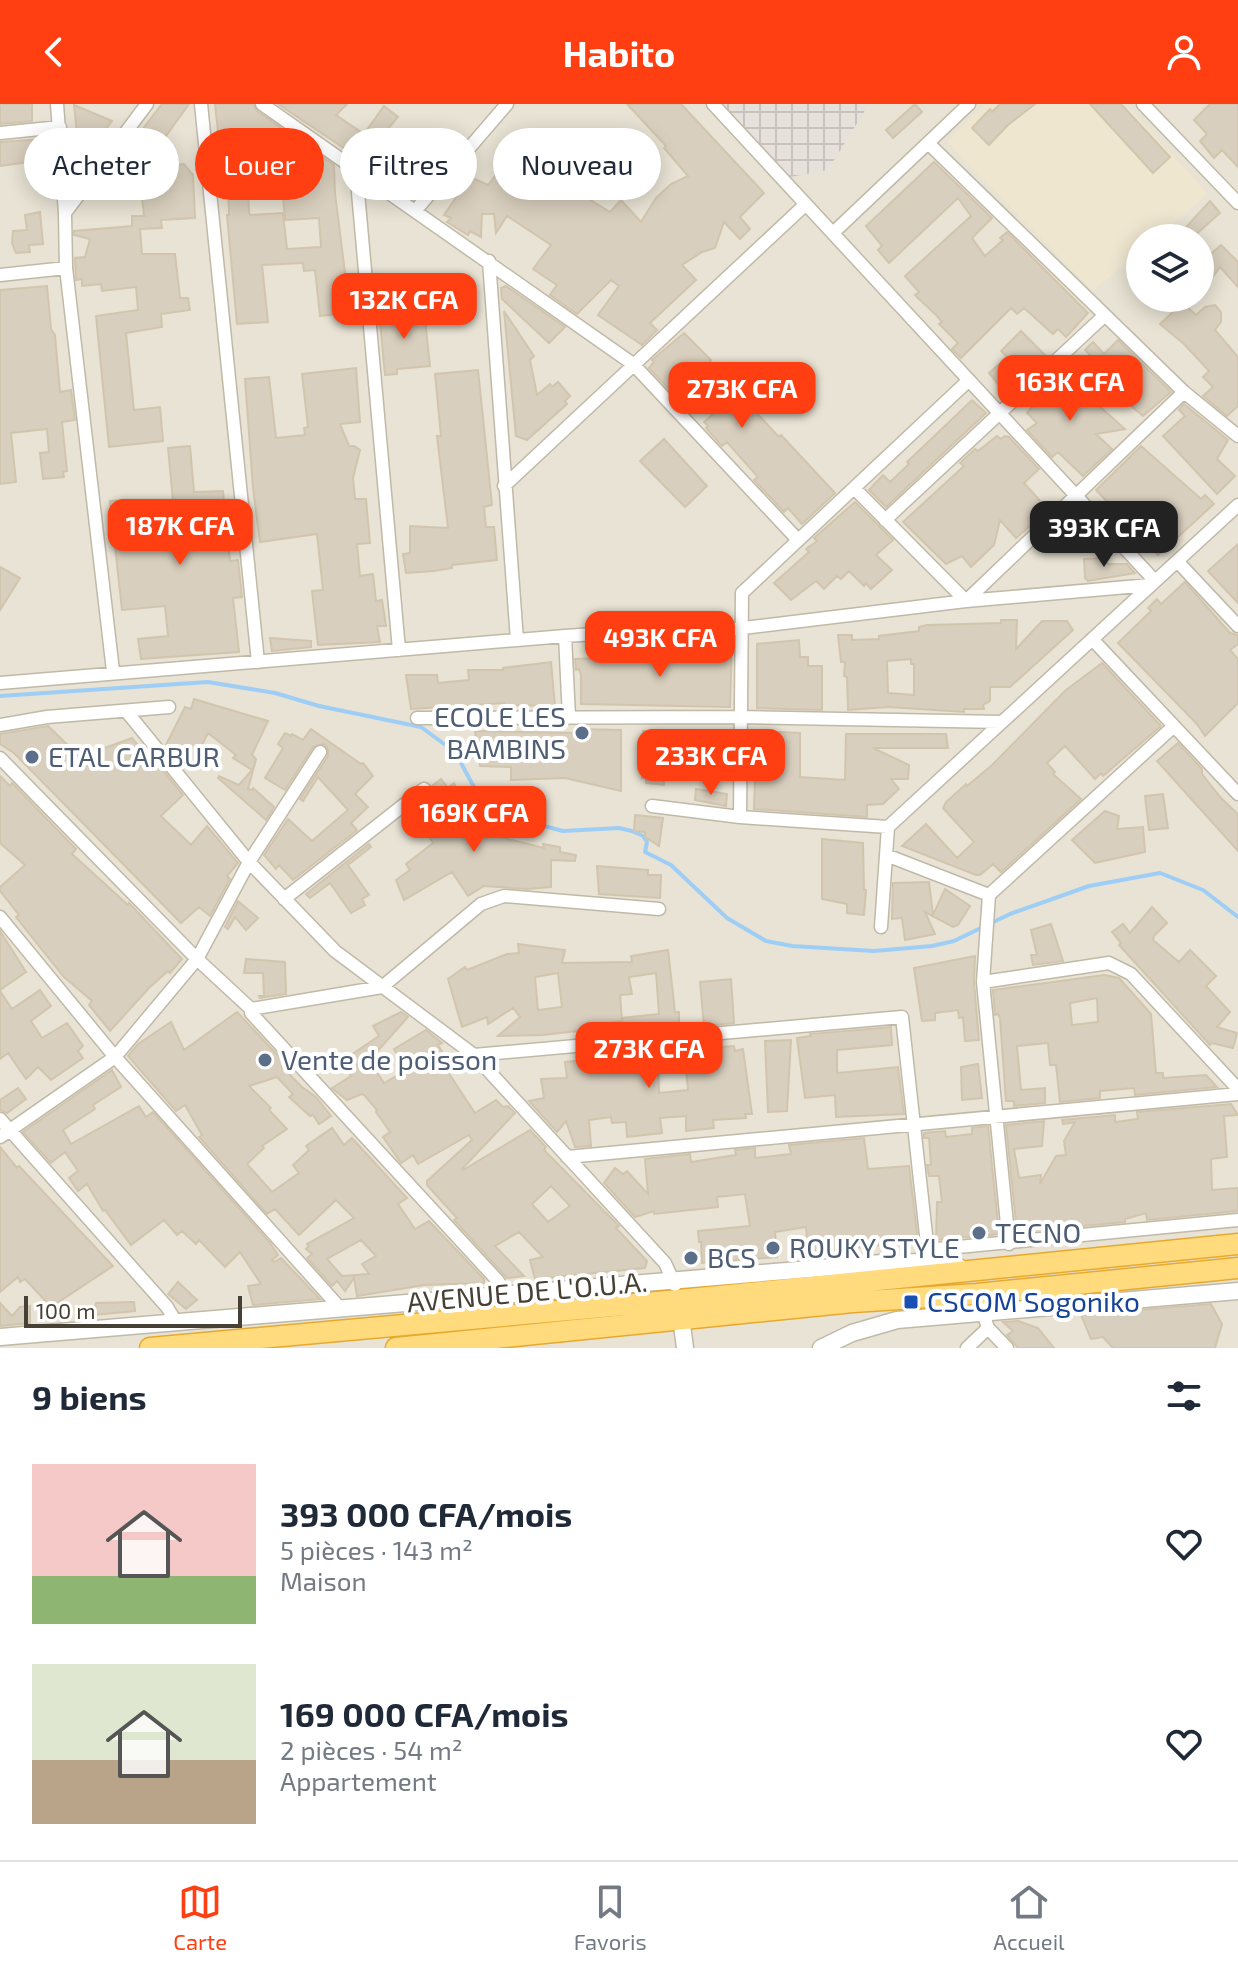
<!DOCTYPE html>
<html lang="fr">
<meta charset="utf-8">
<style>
body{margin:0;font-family:"Exo 2",sans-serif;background:#f2f2f3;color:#1f2937;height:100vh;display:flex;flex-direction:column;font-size:30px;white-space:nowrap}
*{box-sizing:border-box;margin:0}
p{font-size:26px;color:#747a83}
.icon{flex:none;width:44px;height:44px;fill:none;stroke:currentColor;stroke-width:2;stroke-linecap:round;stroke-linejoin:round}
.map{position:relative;height:1244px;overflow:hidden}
.details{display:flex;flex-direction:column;background:#fff;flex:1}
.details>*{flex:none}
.banner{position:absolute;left:24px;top:24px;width:800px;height:72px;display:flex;gap:16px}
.tools{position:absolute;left:1126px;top:120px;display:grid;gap:16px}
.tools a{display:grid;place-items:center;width:88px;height:88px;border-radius:50%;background:#fff;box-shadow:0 4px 20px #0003;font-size:40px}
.scale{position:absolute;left:24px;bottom:20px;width:218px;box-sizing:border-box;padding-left:8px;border:4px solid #474135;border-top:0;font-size:22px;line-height:28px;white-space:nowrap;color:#474135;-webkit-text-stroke:6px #fff;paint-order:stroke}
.price{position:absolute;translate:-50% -68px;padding:0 18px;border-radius:16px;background:#ff3e12;color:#fff;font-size:26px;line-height:52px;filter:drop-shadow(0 2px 4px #0008)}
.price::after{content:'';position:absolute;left:50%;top:48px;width:24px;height:18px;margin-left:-12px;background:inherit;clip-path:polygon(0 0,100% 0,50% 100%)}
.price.active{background:#222;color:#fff}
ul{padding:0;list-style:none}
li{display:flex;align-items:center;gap:24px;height:200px;padding:0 32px}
li span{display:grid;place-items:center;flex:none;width:224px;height:160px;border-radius:0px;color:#555}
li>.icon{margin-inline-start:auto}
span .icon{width:96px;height:96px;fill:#fffc;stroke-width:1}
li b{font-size:34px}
h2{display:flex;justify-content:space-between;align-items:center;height:96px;padding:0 32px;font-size:34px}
.tag{padding:0 28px;border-radius:36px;background:#fff;box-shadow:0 4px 20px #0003;font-size:28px;line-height:72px}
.tag.active{background:#ff3e12;color:#fff}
header{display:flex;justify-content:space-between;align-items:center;height:104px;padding:0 32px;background:#ff3e12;color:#fff;font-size:36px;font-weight:700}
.tabs{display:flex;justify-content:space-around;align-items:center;height:112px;border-top:2px solid #e0e1e3;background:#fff;font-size:22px;color:#747a83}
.tabs a{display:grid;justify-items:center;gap:4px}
.tabs .active{color:#ff3e12}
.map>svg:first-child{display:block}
.residential{fill:#e8e3d4;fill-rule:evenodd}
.industrial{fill:url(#industrial-grid)}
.education{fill:#eee6cf}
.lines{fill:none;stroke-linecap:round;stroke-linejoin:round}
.stream{stroke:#9ecef5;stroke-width:4}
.building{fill:#d9cfbe;stroke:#d2c5ad;stroke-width:2;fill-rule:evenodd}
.minor-casing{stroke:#c0b9a8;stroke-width:15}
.tertiary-casing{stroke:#c0b9a8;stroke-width:19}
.trunk-casing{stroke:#e7a92d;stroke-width:23}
.minor{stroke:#fff;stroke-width:12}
.tertiary{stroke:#fff;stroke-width:16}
.trunk{stroke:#ffdb7d;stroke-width:20}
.service-dot{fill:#5c6f8a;stroke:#fff;stroke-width:3}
.transit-dot{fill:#1a4fb4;stroke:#fff;stroke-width:3}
.labels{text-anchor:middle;stroke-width:8;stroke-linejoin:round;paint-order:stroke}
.service-label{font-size:28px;fill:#4e5e75;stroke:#fff;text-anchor:start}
.street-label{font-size:28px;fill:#474135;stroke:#fff}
.transit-label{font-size:28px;fill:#164399;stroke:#fff;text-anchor:start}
</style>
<header><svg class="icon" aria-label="back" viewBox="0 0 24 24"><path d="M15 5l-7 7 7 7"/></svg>Habito<svg class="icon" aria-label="person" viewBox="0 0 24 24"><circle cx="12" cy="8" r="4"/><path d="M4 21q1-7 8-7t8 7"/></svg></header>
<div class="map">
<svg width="1238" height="1244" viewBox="0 0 1238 1244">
<defs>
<pattern id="industrial-grid" width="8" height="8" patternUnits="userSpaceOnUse" patternTransform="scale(2)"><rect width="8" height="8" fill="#e6e1db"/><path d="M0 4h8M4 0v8" fill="none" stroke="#c7c2bd"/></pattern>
</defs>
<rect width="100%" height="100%" fill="#f4f0e6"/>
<path class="residential" d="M0,0H1238V1244H0ZM1140,134H1200V194H1140Z"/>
<path class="industrial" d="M723,0H869L828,66L790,73Z"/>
<path class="education" d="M985,0H1125L1208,90L1156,134H1140V147L1093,187L947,38Z"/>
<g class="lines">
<path class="stream" d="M0,592L208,578L275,589L319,602L421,623L455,648L475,685L494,709L563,727L619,724L632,727L643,732L647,738L645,748L671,761L727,814L766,837L792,842L874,847L932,842L954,837L1010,810L1089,782L1160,769L1203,786L1238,813"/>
</g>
<path class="building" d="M0,0H32V17L0,20Z
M162,0H189L143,64L184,60L193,71L195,114L161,116L162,124L140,125L142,150H175L180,194H188L190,206L161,210L162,223L126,229L134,306L160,303L163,337L109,343L96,212L138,206L136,183L102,187L101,180L82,182V175L76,176L75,154L85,153L90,135L74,131V127L132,122V112H144L140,74L117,78L110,73L127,50L125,48Z
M215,0H253L257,7L334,61L335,89L350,209L320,212L315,166L304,167L303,159L262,161L268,218L237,220L227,111H229L227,55L220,56V52H215L214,38L219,37ZM251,29L279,47L285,116L319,114L321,143L287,145L283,109L251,111L249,109L247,54H251Z
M278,0H347L336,11L364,30L384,2L398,13L374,41L392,54L395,50L411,61L419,50L430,58L408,87Z
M627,0H681L764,89L740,113L750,125L740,135L724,118L715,144L702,148L682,161L696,176L650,219L657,226L642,241L598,211L619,182L611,176L577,210L550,191L557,181L533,165L551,141L507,112L496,129L494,110H482L481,133L470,127L468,131L447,118L451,114L444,111L470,73L488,81L502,63L500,61L513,41L557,74L584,47L579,41L590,31L604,44L606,43L622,63L589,95L610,108L621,96L641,118L656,94L671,80L688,72L664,44L666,42Z
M915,0L922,8L893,34L886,26Z
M1000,0H1035L1008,21L989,41L972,24L990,5L992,8Z
M1090,0H1121L1170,53L1153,69Z
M1210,0H1238V63L1222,46L1214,54L1200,37L1207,30L1194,16Z
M74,1L112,17L87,49L79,46Z
M43,35L44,56L0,62V38Z
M934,58L992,114L972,134L985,152L1003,136L1000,134L1007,128L1088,209L1066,233L1058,225L1053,230L1024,204L1017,210L1011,204L961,254L952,245L958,239L939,220L942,218L937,212L915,191L919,188L905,172L971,112L958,94L889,159L878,146L882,142L866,122Z
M1210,97L1220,109L1192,134H1176Z
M40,108L43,140L29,141L30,148L16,149L12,139L13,127L27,126L25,111Z
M1221,141L1238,158V183L1220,163L1212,174L1200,164V147L1206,154Z
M47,182L51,225L55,231L60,288L71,286L75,316L62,318L67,367L63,368L64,373L43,375L40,349L49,348L47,325L11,329L16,378L0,380V186Z
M506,182L565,223L549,239L502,195L501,184Z
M1158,194H1177L1196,211L1205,203L1215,201L1221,208V218L1215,226L1238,253V302L1227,312L1203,292L1213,283L1203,273L1209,267L1184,240L1160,220L1174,207Z
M391,205L392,211L424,207L430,262L397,265V270L385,271L379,207Z
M504,207L534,252L530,256L537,291L550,280L552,283L558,278L570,292L565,297L567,300L527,336L516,332Z
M1021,227L1047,253L1016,282L1014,279L1009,282L1004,277L999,281L989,269L1007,253L1001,247Z
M684,229L711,256L708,260L723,277L725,275L779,333L781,331L835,389L802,420L788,404L784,408L754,376L758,373L727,338L722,342L706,324L708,322L704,318L712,311L696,294L686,303L649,264L654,258L652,256Z
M1118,236L1171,288L1143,312L1123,295L1087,254L1090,251L1085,246L1093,238L1104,250Z
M356,264L360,318L340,320L349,342H354L360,346L353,374L355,395H366L370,439L357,440L360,472L373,470L376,497L382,496L386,522H377L380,538L318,541L312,487L323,486L317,430L260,438L253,384L245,275L269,273L276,334L305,331L304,324L308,323L302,270Z
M478,266L492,401L484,403L486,423H494L497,456L452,461V464L434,467L406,469L403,450L410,449V422L448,424L437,332H441L435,270Z
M1059,266L1125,325L1096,330L1112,345L1083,372L1058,348L1052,353L1027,326L1037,319L1027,309L1035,300L1029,294Z
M972,296L986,309L886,403L869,386L883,371L890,378L909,360L907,358Z
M1184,300L1228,336L1217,355L1235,372L1217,390L1163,332L1185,312L1179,306Z
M997,332L1001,335L1005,332L1009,333L1039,365L1024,379L1043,400L1040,413L1016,434L1000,416L994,441L971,463L962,452L946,460L903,418L964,362L960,359L975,345L978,347Z
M664,335L707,382L685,403L640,357Z
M190,342L194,388L223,387L230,457L238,456L242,493L233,494L239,548L141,555L138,535L168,532L165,502L122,506L110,397L132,396L133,411L174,407L168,344Z
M1141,342L1201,395L1205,391L1214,400L1158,451L1134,425L1136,422L1120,407L1118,409L1096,386Z
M855,398L893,436L876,451L892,466L871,485L866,479L864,482L849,467L841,475L837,472L824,485L816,477L791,496L774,479L809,448L806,445L817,437L814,434Z
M1238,440V499L1208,467Z
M1102,454L1108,460H1127L1135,469L1088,477L1085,474L1084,455Z
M0,463L20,474L0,506Z
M1185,478L1230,529L1238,531V540L1230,546L1238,555V599L1205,632L1197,620L1118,539L1151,507L1148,504L1157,495L1161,500Z
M1001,516H1017L1016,545L1042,517H1067L1073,526L1010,583H990V597L983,601L984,605H964V608L888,603L848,606L847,573L844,572L845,558H841L838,531H852V536L879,535V532L919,527V523L927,521L1001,519ZM911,555V560H914V591L888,589L887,557Z
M270,534L311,537V543L272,547Z
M799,536L800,553H808V562H822V606L757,604V540Z
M732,540L730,603L581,600V571L579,565L576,566L575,555L596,554L597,557L668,548V555H689V545Z
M551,558L555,602L504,601V599L411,605L406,571H437L438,579L469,576L468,566H503V564Z
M1102,559L1161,622L1103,672L1101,669L1095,675L1065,642L1047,659L1055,668L1053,670L1081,695L1001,768L993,760L980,771H976L902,742L926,720L957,754L974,738L943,704L946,698L966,680L967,682L991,662L1066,586Z
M194,595L268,617L252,651L256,655L248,685L252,686L253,684L274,703L266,716L218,674L219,672L239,681L252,666L233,654L236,651L208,629L194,657L175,649L174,652L166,641L185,603L191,605Z
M48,622L80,653L132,634L155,663L157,659L183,691L161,712L191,741L207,722L238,759L227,772L230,775L210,812L199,803L181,819L14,649L0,640V630Z
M311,625L361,660L363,659L373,672L355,690L368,703L351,719L357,726L293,776L279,761L276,765L264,751L288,715L312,737L348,706L318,673L303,697L300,695L328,652V645L324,640L313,643L285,686L265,674L283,644L278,640L285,629L291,632L292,630L303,636Z
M576,625L621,626V687L565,674L511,676V663L480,662L475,627L576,629Z
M643,627L680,629L679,650H664V681L646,679V674H642Z
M732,627V640H728V649L703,651L702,628Z
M779,628L800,629V673L845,676L846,630H946L948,644H873L909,661L908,675H891L899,685L883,700L867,701V713L754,705L755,674H760V643L778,640Z
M1178,639L1202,665V670L1221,694L1238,710V747L1157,657Z
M0,672L10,682L12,679L14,681L76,745L72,750L128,801L129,799L182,855L170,869L168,867L149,884L110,927L89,901L92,897L63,872L16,813L19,811L0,787V783L25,761L0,739Z
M441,675L448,684L454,679L467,709L452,721L544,744L543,740L560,743V748L576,751L575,757L551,756V783L527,785L484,782L468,792L452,768L404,796L396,776L410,766L406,760L433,739L425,726L434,721L423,705L430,700L426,695L432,689V682Z
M696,685L727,690L726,702L695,696Z
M1163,690L1168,724L1149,726L1145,692Z
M1105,707L1119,712L1117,725L1143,723L1145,748L1095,759L1072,736Z
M635,711L663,714L659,742L645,733V728L634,727Z
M822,735L863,739L864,786H866L864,811L847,809V800L822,795Z
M369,740L371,743L348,761L369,791L362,795L365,801L351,809L330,779L310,794L306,790Z
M597,762L648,766V771H661L660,794L599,790Z
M929,778L933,811L945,785L970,802L958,821L953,823L925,808L935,830L905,836L902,814L892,815L893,779Z
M238,797L258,814L246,826L235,813L228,825L225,823Z
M1152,803L1167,819L1154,832L1153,836L1179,858L1190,846L1216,872L1206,882L1230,908L1217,923L1237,929L1233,944L1212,939L1210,941L1119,841L1121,839L1112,828L1123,820L1130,829Z
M1051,820L1063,857L1033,861L1031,851H1037L1031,826Z
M0,827L26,868L0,886Z
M518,840L565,846L562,859L632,858L631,852L668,846L675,908H679V924L624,929L622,914L659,910L656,869L629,873L632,890L620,891L622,917L595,921V925L543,931L498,932L520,913L513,904L488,920L487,913L462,923L448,875L465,863L467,866L507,850L519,849ZM558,869L562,903L538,906L535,873Z
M975,852L974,879L979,936L965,937L963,913L959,914L958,906L935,909V916L922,917L914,864Z
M246,855L285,858L286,890L260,894L259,892H264L263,869H244Z
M1104,871L1119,874L1151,910L1156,969H1163V974L1206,971L1217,983L1135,991L1134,984L1100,987V994L1060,998L1056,961H1050L1048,939L1017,942L1021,986L1045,984V999L1014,1002V997H1006L1000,914L998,910L995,911L993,886ZM1097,894L1098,918L1072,921L1070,899Z
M731,875L734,919L704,922L700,878Z
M40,886L51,902L31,917L42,934L67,919L83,942L78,947L83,954L51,976L38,963L26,975L8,949L0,955V887L12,905Z
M237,908L287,961L282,963L302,983L316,993L331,1012L319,1020L313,1011L310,1012L289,993L293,990L277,973L249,982L271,1004L269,1006L287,1025L262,1042L264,1044L247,1060L272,1088L299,1069L293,1061L309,1046L306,1042L332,1024L344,1041L352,1034L407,1094L398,1100L415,1125L429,1117L484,1175V1179L424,1181L357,1192L354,1174L345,1187L337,1177L332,1182L307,1154L312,1150L306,1145L309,1142L307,1140L354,1114L336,1096L299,1131L275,1105L267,1110L199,1033L202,1031L185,1001L176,1007L128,952L138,940L171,918L184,946ZM361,1136L376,1152L362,1160L369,1170L342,1172L327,1155Z
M401,908L408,913L366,960L370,958L384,979L407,966L394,945L426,926L442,939L438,941L443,949L438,953L475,1009L496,996L503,1003L508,1002L515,1009L462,1065L463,1066L530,1026L546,1043L544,1046L619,1122L616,1124L647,1157L645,1164L535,1175L530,1156L543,1153L519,1128L495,1142L524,1172L507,1174L454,1116L457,1114L427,1081V1077L472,1036L469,1031L418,1060L413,1051L401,1059L383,1033L390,1028L376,1008L377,1006L365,992L362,990L347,996L332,984L351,972L342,957L379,932L373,922ZM551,1082L570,1102L548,1118L532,1100Z
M891,923L892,941L837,946V969L898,963L904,1010L836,1013L835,991L805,994L797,934L811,932L810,930Z
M791,936L787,1007L768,1008L765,937Z
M708,939V944L734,942L735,947L743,945L752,1010H745L746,1014L713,1016L714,1024L686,1027V1012L660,1014L662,1029L627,1033L626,1018L612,1019L611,1013L589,1016L591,1042L575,1043L566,1017L557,1028L529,997L544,994L541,975L567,974L565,958L619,953L618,947ZM685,955L688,986L659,989L658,958Z
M978,960L982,994L962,996L961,963Z
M112,966L121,983L93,1001L95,1005L63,1026L71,1040L139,1002L146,1013L153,1008L270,1139L278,1151L272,1156L274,1158L281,1154L320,1195L253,1201L248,1182L261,1180L240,1148L225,1163L199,1136L196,1140L182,1127L177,1131L164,1116L131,1141L105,1106L103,1107L87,1080L78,1087L69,1074L78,1067L65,1048L51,1059L23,1028Z
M18,984L26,995L7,1009L0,1006V996Z
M1231,1000L1238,1011L1224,1012L1227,1053L1211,1055L1212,1086L1238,1084V1107L1147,1116L1146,1109L1125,1115V1118L1017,1128L1006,1021L1044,1017L1042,1042L1014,1045L1019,1074L1041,1071L1040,1080L1056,1052L1066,1051L1064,1037L1075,1018L1063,1020L1062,1016L1115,1011V1018L1138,1015L1137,1008Z
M988,1022L999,1130L936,1136L937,1098H942L939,1072H929L927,1061H931L929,1034H924V1029L945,1027L946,1033L972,1030V1024Z
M864,1034L868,1065L909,1062L918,1137L854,1144V1147L826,1150V1146L808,1147L806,1123L775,1128L777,1153L702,1159L701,1138H699L698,1127L750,1122L745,1090L717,1093L718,1103L654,1110V1107L635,1113L604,1079L615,1064L623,1070L627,1067L648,1090L645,1055L690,1050L691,1058L736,1051L735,1046L755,1044V1054L791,1050L789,1041Z
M0,1043L17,1064L19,1062L113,1162L51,1203L25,1175L20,1178L18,1173L0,1188Z
M178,1178L197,1196L186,1205L168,1190Z
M134,1198L135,1207L94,1211L96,1199Z
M0,1199L12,1212L20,1203L30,1202V1219L0,1222Z
M1211,1200L1222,1220L1215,1244H1113L1103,1233L1091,1235L1081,1211Z
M1018,1217L1038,1224L1054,1244H1018L1007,1231L1013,1227L1003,1218Z"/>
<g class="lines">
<g class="minor-casing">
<path id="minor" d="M57,0L65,109L66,164L113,567
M201,0L258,558
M262,0L633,260L798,436
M713,0L1155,477
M1143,0L1238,99
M0,29L60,23
M928,39L1184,288L1238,332
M356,66L399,546
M415,107L507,0
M65,109L147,0
M833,129L969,0
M489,157L517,536
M0,171L66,164
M504,382L806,100
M854,384L966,497L1184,288
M885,416L1105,211
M1177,457L1238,522
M565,532L569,613
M1092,535L1238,690
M0,579L565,532L653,526L702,529L966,497L1150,481
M127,608L249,758L335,847L474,951L665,1159L675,1181
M417,614L741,613L1002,618
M0,621L47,613L169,603
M0,654L197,855L251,905L382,883L481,800L504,792L659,805
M652,702L740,713L888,723
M740,713L742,489L969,276
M886,751L989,791
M284,795L424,685
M0,813L115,953L340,1204
M881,823L888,723L1238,401
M983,878L1109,859L1131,870L1238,985
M251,905V909L498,1177L506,1190
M474,951L902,913L928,1149
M0,1015L167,1203L176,1218
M0,1033L115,953L197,855L249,758L320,648
M567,1053L1238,990
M1009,1140L983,878L989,791L1174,622
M926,1153L937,1145L1238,1116
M977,1190L988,1224L1007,1244
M967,1244L988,1224"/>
</g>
<g class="tertiary-casing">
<path id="tertiary" d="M680,1206L685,1244
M0,1233L882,1159L924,1158L959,1163
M821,1244L852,1229L897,1216L1238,1187"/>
</g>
<g class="trunk-casing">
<path id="trunk" d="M150,1244L679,1196L1238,1140
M396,1244L853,1198L977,1190L1238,1164"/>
</g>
<use href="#minor" class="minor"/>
<use href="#tertiary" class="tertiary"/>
<use href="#trunk" class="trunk"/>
</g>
<g class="service-dot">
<circle cx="582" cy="629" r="8"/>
<circle cx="32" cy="653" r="8"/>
<circle cx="265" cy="956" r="8"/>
<circle cx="979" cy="1129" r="8"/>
<circle cx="773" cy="1144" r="8"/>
<circle cx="691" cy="1154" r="8"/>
</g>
<rect class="transit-dot" x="903" y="1190" width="16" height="16" rx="4"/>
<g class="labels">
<g class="service-label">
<text x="566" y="623" text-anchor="end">ECOLE LES<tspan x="566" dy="32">BAMBINS</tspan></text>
<text x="48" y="663">ETAL CARBUR</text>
<text x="281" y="966">Vente de poisson</text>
<text x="995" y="1139">TECNO</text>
<text x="789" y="1154">ROUKY STYLE</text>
<text x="707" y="1164">BCS</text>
</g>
<g class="street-label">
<text transform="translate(527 1188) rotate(-5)" y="10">AVENUE DE L'O.U.A.</text>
</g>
<g class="transit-label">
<text x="927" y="1208">CSCOM Sogoniko</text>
</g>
</g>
</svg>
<div class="tools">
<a><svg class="icon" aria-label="layers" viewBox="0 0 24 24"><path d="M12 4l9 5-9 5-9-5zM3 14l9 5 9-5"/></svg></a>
</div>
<div class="scale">100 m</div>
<b class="price" style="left:404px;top:237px">132K CFA</b>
<b class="price" style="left:1070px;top:319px">163K CFA</b>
<b class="price" style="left:742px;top:326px">273K CFA</b>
<b class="price" style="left:180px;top:463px">187K CFA</b>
<b class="price active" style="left:1104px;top:465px">393K CFA</b>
<b class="price" style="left:660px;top:575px">493K CFA</b>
<b class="price" style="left:711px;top:693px">233K CFA</b>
<b class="price" style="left:474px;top:750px">169K CFA</b>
<b class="price" style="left:649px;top:986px">273K CFA</b>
<div class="banner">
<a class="tag">Acheter</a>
<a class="tag active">Louer</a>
<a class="tag">Filtres</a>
<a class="tag">Nouveau</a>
</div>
</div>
<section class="details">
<h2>9 biens<svg class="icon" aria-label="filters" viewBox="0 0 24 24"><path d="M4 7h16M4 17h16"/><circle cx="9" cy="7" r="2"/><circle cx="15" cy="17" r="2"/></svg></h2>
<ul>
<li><span style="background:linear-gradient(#f6c9c9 70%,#8fb573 0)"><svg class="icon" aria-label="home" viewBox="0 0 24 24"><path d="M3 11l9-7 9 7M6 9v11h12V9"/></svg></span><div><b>393 000 CFA/mois</b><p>5 pièces · 143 m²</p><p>Maison</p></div><svg class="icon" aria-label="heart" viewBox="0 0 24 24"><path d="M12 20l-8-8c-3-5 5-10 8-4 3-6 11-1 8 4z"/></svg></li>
<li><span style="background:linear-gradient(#dfe7d0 60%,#b9a48a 0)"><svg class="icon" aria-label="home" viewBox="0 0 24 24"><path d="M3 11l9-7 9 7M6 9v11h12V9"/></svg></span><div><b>169 000 CFA/mois</b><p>2 pièces · 54 m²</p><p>Appartement</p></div><svg class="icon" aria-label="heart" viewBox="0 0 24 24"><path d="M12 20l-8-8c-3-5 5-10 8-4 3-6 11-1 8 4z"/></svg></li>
</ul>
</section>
<nav class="tabs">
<a class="active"><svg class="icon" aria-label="map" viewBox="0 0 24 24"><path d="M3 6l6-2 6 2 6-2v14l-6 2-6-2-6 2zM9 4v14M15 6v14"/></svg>Carte</a>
<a><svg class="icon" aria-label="saved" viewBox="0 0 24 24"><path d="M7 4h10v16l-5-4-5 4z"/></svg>Favoris</a>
<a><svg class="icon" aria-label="home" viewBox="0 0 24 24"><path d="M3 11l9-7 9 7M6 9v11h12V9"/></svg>Accueil</a>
</nav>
